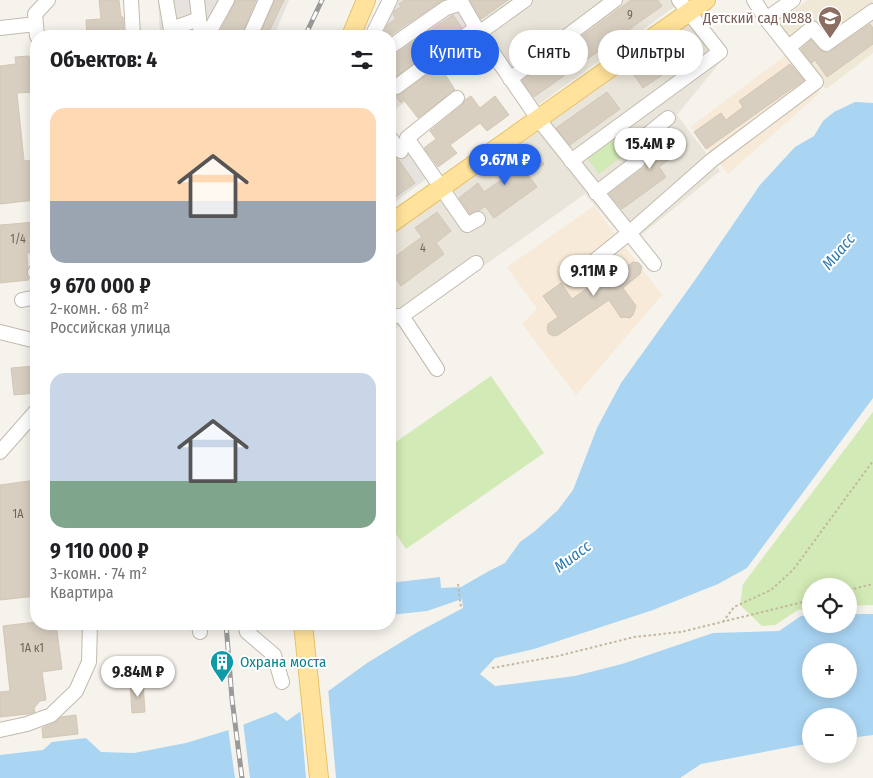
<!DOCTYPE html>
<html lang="ru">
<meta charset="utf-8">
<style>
body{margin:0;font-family:"Fira Sans Condensed",sans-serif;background:#f6f6f6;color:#202124;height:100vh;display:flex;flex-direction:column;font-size:19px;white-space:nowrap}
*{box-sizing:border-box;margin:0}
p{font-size:16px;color:#757577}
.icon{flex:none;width:28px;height:28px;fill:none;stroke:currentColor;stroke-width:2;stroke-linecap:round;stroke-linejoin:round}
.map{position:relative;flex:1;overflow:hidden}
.drawer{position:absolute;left:30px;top:30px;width:366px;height:600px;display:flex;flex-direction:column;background:#fff;border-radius:20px;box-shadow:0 2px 12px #0003}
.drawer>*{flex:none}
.banner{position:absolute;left:411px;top:30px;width:386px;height:45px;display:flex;gap:10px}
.tools{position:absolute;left:802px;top:578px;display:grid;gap:10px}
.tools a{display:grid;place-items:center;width:55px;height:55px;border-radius:50%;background:#fff;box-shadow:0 2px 12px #0003;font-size:25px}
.price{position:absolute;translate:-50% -42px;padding:0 11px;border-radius:18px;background:#fff;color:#222;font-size:16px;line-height:32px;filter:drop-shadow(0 1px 2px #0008)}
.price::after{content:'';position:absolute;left:50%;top:30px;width:15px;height:11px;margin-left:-8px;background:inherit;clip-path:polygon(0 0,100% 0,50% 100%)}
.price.selected{background:#2563eb;color:#fff}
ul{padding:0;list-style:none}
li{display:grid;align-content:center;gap:10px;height:265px;padding:0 20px}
li span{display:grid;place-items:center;height:155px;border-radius:15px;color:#555}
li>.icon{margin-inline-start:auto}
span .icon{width:90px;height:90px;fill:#fffc;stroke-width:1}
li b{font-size:21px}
h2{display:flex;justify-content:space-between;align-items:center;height:60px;padding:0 20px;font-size:21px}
.tag{padding:0 18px;border-radius:22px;background:#fff;box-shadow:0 2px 12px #0003;font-size:18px;line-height:45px}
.tag.selected{background:#2563eb;color:#fff}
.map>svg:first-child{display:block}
.residential{fill:#eae5da}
.commercial{fill:#f7ead8}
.industrial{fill:#e6e2dd}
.education{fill:#efe8d6}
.green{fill:#d2eab5}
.water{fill:#a9d4f2;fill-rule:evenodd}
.pier{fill:#f6f3ec}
.building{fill:#d8cfc1;stroke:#d3c7b4}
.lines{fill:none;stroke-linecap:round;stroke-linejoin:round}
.minor-casing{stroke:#c2bbae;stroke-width:16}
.major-casing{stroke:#e6c16a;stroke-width:20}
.path{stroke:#c4b79f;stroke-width:2;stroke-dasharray:2.5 2.5;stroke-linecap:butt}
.minor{stroke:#fff;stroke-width:14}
.major{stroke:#ffe39c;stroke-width:18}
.rail-casing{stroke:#9a9a9a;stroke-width:5}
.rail{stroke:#fff;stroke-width:3;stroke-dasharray:9;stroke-linecap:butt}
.labels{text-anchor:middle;stroke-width:4;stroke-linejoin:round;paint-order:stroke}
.number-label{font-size:12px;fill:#6e675b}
.education-label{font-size:15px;fill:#785e54;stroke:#fff;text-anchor:end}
.culture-label{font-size:15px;fill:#0d838f;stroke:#fff;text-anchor:start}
.water-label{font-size:16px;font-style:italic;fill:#2e7ab2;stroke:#fff}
</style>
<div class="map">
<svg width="873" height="778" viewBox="0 0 873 778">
<rect width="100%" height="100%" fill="#f6f3ec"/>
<path class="residential" d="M465,0H684L538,105Z
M698,15L726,55L677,115L720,171L629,245L585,194L392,331L390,328V234Z"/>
<path class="commercial" d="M787,54L820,93L728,174L690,127Z
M594,206L662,295L576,395L522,324L537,309L507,267Z"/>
<path class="industrial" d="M158,0H289L274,36H160Z
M394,0H451L482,49L394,110L390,104V36H375Z
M390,128L427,178L390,206Z"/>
<path class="education" d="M808,0H873V53L826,89L775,24Z"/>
<path class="green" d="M619,133L631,150L599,174L586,157Z
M491,376L544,453L406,549L390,525V446Z
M873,412V605L849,606V586H811V609L798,610L775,625L762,626L740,605L743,584Z"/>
<path class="water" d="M855,102L873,103V398L747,568L718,584L653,610L534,649L495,658L480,674L495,686L575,676L622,664L713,633L779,631L801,616L811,615V624H849V614H873V735L849,738V716H811V743L701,764L680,778H0V755L43,750L52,742L86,738L101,752L134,753L186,743L232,729L276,712L287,721L367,663L416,633L463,608L462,599L427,611L390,615V583L440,577L441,588L461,587L489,571L505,563L520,542L535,531L558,510L573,490L597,428L621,383L695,280L760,185L795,147L814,136L823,121L834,112ZM811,651H849V689H811Z"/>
<path class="pier" d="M328,688L336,778H306L300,708Z
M243,722L250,778H235L228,728Z"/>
<path class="building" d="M99,0H119L121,17H123L124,36H87L86,20L101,19Z
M236,0H256L241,36H218Z
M275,0H284L267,36H259Z
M405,0H443L389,36H382L388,24L396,19L393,14L394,11L401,7L399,4Z
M470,0H508L481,19Z
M631,0H658L662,6L534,97L522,81Z
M453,15L462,28L390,81V56L397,53Z
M870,24L873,28V44L827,77L815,60L812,63L801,49L811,40L820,50L828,53Z
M684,35L696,52L643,88L632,72Z
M469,44L472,49L443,71L455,90L418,118L404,100L401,103L395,96L401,94Z
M29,56L32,92L17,93L24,161L36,160V200L0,204V66L16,64L15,57Z
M790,64L804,80L706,149L694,132L721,113L726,120L743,107L739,101Z
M607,92L620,109L570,145L556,128Z
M471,96L480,108L495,96L509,115L487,131L480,123L450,145L457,153L438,167L424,148L436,139L430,131L462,105L465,100Z
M674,128L687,146L659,167L666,177L622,209L609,194L654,160L647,148Z
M531,145L544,164L528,175L537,187L494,218L485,206L479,211L470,214L459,198L478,183L484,192L515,170L509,161Z
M390,152L398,159L415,183L390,201Z
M437,212L451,231L436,243L444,254L401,286L390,271V260L422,237L415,228Z
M36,222V253H27L28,267L26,272L29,280L0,283V225Z
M614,258L622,270L633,262L639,263L642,267L640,274L623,288L636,306L633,315L630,318L623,317L621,318L609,300L558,335L554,336L549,334L547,329L548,324L558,317L543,296L561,283L572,299L596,282L591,275Z
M36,366V393L14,395L11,368Z
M36,480V596L0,600V485Z
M36,622V624H56L62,669L42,672L46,700L40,701L34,708L35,712L28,714L0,717V692L10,691L3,626Z
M143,682L145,712L132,713L130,683Z
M76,715L78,734L43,738L42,728L54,723L61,717Z"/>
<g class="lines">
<g class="minor-casing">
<path id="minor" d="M131,0L133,36
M166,0L172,36
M197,0L201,36
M460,0L479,33L539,120L654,264
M766,19L793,0
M0,28L36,24
M171,29L199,19
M479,33L525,0
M37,36L35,14L48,0
M207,36L227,0
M250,36L266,0
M372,36L390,0
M390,47L446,8L462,3
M789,47L812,28L826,44L873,11
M510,79L615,0
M396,87L476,28
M457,98L407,138L467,225L478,219
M390,138L401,151
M571,161L720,52L679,0
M596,193L638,161V142L668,118
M35,272H36
M572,279L629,233L712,160L816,82L766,19L754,0
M22,300L36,297
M390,316H402L476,263
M402,316L437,369
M0,332L36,341
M0,452L36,411
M199,624L200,632
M245,624L247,632L274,655L282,682
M0,730L27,724L51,715L76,691L89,662L90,624"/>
</g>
<g class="major-casing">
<path id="major" d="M351,36L366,0
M390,224L706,0
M303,624L319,778"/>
</g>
<path class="path" d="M458,584L461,608
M849,590L873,584
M723,622L734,607L771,590L793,570L873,461
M492,668L558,656L634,637L681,632L811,600"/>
<use href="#minor" class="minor"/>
<use href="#major" class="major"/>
<g class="rail-casing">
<path id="rail" d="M305,36L322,0
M226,624L232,699L242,778"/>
</g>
<use href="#rail" class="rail"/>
</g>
<defs>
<g id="school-pin" transform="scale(1.25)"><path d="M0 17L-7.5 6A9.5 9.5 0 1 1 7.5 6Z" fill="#8d6e63" stroke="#fff"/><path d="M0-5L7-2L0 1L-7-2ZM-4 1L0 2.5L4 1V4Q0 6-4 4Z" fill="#fff"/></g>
<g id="building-pin" transform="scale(1.25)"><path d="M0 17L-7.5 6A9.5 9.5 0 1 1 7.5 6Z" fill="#0f9aa8" stroke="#fff"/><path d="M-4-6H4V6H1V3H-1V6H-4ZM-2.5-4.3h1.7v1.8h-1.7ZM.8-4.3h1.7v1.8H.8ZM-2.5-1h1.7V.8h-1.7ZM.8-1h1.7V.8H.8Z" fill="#fff"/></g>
</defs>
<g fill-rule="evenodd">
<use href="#school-pin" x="830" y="18"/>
<use href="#building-pin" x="222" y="662"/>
</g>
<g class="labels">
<g class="number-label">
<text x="630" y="19">9</text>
<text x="18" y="243">1/4</text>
<text x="423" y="252">4</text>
<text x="18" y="518">1А</text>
<text x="32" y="652">1А к1</text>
</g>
<g class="education-label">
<text x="812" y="23">Детский сад №88</text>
</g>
<g class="culture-label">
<text x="240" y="667">Охрана моста</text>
</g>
<g class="water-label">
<text transform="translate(838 251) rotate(-50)" y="6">Миасс</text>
<text transform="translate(572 556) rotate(-37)" y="6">Миасс</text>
</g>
</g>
</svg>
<div class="tools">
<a><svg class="icon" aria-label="locate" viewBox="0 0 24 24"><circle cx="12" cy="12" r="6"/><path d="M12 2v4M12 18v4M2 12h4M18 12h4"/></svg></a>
<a>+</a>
<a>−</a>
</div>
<b class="price" style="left:650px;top:170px">15.4M ₽</b>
<b class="price selected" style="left:505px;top:186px">9.67M ₽</b>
<b class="price" style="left:594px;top:297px">9.11M ₽</b>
<b class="price" style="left:138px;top:698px">9.84M ₽</b>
<div class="banner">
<a class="tag selected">Купить</a>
<a class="tag">Снять</a>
<a class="tag">Фильтры</a>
</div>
<section class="drawer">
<h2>Объектов: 4<svg class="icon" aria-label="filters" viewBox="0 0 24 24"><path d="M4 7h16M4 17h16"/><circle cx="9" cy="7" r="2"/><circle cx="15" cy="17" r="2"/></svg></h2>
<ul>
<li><span style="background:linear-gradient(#ffd9b3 60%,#9aa5b1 0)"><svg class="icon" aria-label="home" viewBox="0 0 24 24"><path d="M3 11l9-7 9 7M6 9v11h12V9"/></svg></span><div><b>9 670 000 ₽</b><p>2-комн. · 68 m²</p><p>Российская улица</p></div></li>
<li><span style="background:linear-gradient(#c9d6e8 70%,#7fa58c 0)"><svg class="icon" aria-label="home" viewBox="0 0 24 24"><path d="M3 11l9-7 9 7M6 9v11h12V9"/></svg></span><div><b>9 110 000 ₽</b><p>3-комн. · 74 m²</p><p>Квартира</p></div></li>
</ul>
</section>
</div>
